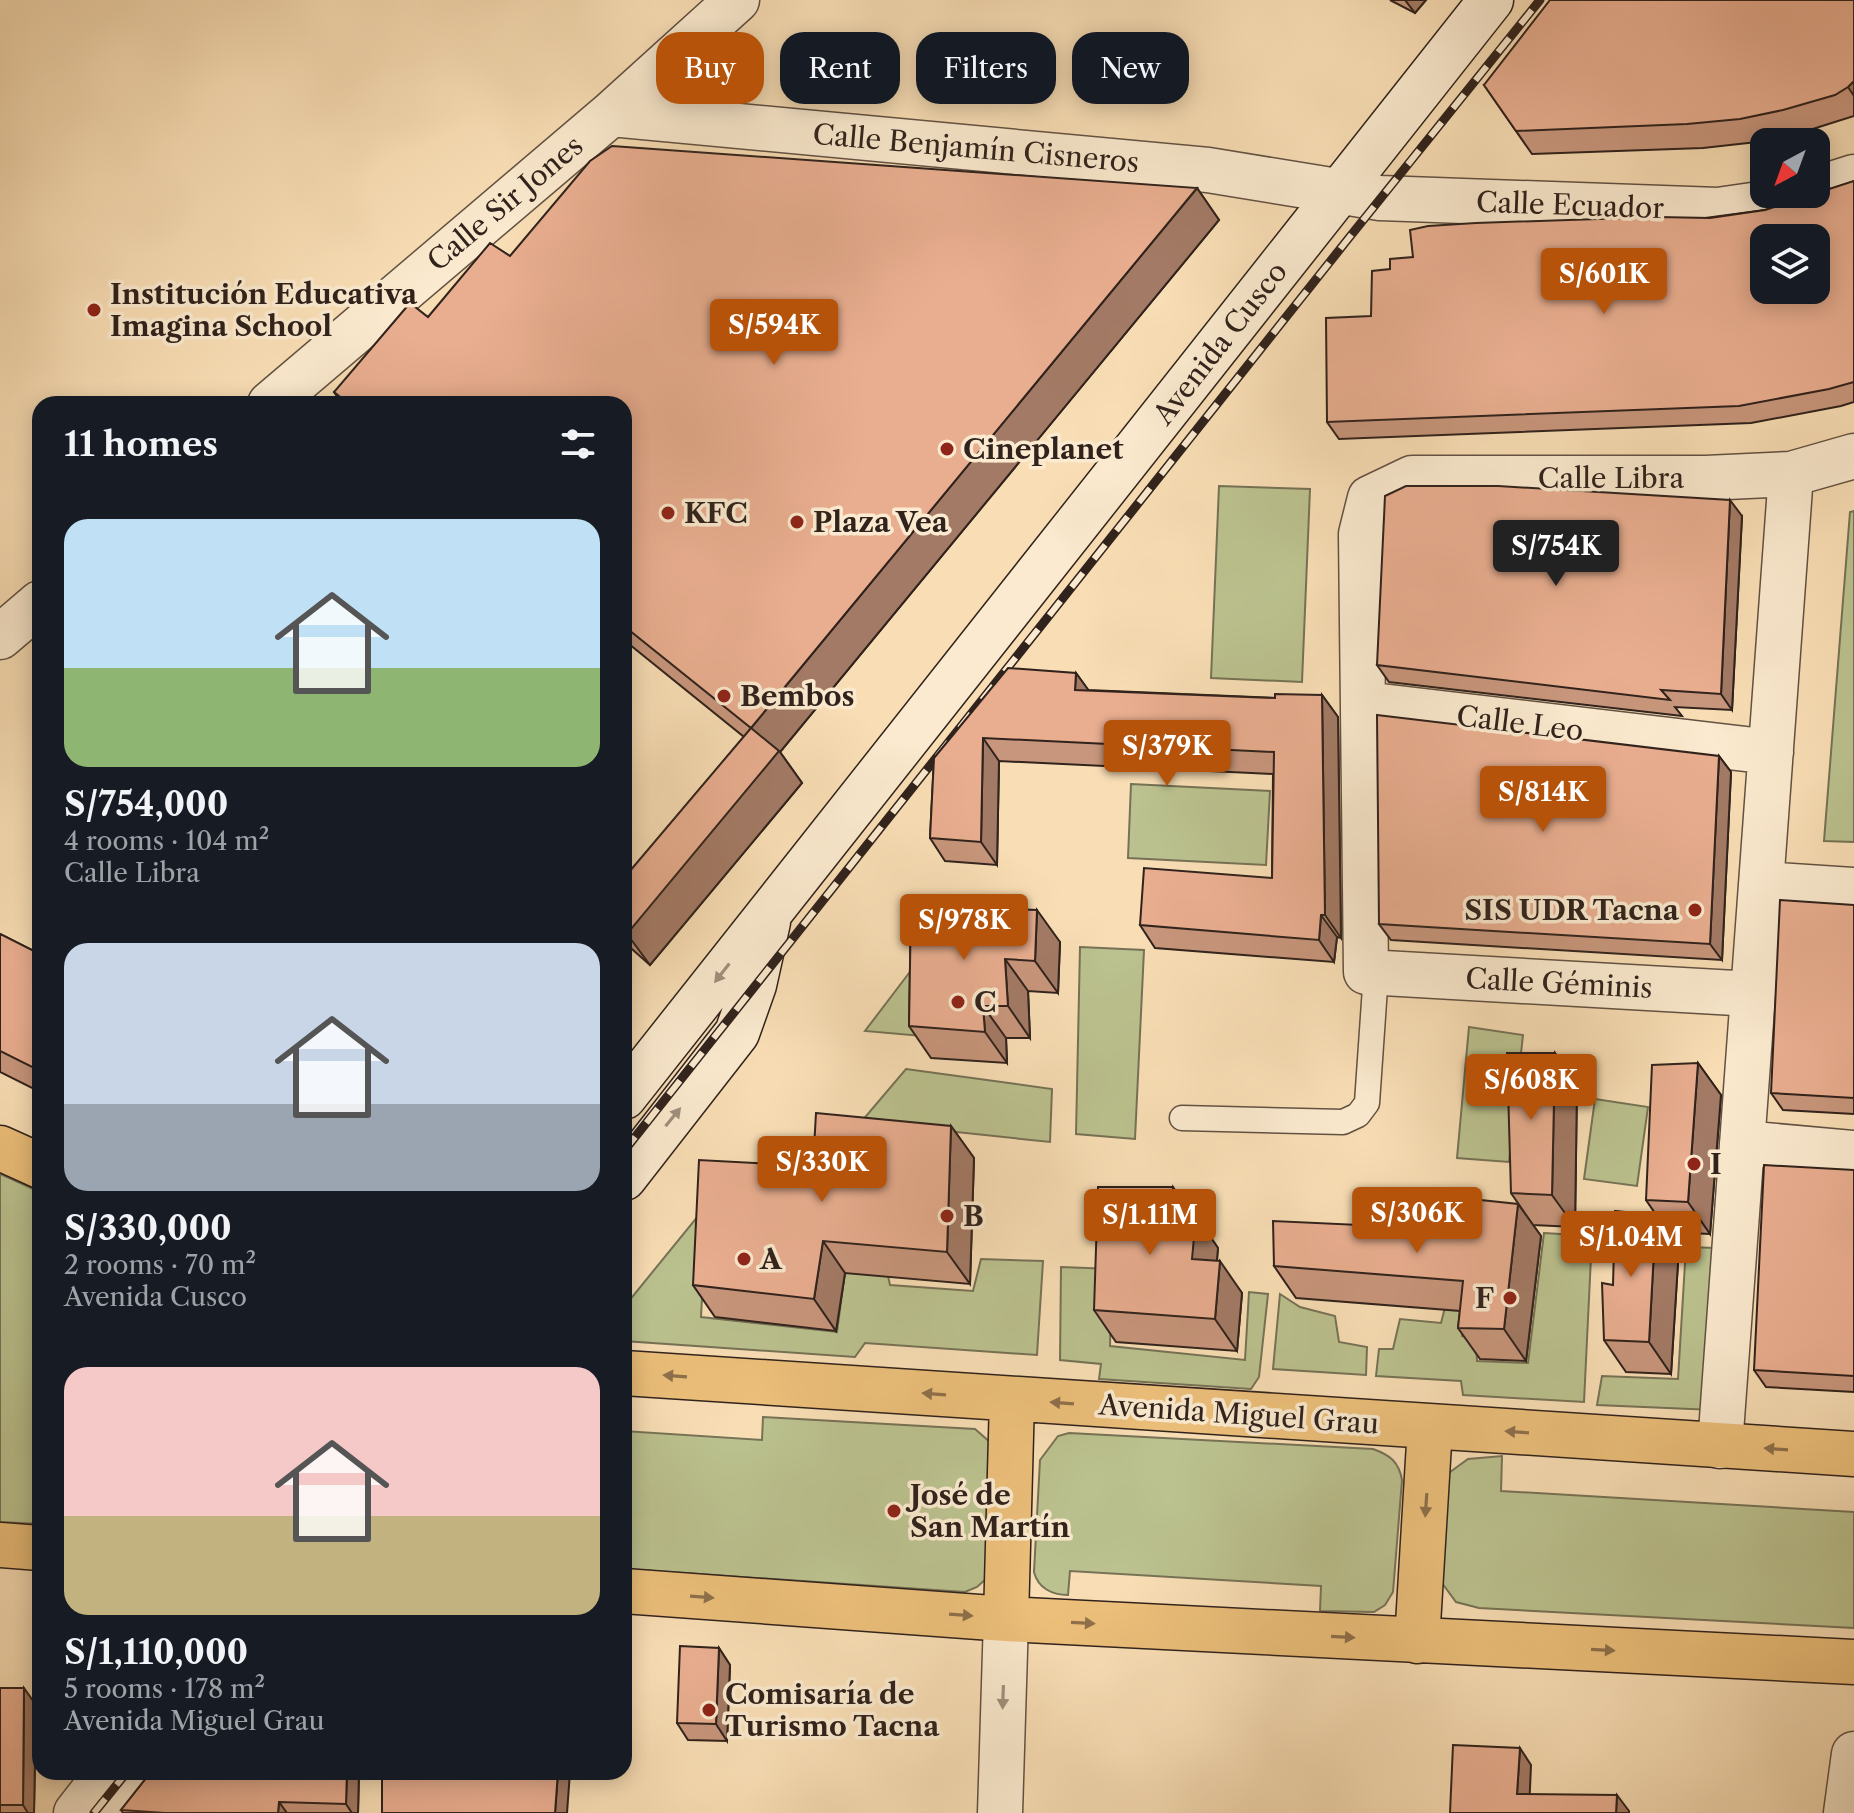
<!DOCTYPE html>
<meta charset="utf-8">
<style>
body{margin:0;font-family:"Libre Caslon Text",serif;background:#242831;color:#f1f3f6;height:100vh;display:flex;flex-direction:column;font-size:30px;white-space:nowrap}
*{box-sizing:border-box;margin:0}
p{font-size:26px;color:#9ea1a6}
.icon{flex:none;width:44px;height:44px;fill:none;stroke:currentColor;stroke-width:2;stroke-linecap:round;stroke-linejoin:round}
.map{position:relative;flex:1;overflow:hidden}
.side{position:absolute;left:32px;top:396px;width:600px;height:1384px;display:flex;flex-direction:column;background:#171b24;border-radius:24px;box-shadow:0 4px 20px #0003}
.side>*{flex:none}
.hud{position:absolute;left:656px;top:32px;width:760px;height:72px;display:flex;gap:16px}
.needle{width:52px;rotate:221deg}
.fabs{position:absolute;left:1750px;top:128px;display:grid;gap:16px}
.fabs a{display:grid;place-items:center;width:80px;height:80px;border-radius:16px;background:#171b24;box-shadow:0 4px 20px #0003;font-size:40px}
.price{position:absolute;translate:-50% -68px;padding:0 18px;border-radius:8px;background:#b45309;color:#fff;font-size:26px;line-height:52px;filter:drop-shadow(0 2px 4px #0008)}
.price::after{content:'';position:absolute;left:50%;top:48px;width:24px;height:18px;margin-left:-12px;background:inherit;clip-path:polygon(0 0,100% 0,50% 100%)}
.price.on{background:#222;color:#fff}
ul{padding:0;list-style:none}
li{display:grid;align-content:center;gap:16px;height:424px;padding:0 32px}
li span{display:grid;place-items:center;height:248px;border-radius:24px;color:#555}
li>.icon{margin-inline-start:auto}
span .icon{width:144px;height:144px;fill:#fffc;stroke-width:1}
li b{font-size:34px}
h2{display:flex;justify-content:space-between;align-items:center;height:96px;padding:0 32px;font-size:34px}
.pill{padding:0 28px;border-radius:24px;background:#171b24;box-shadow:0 4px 20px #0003;font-size:28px;line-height:72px}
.pill.on{background:#b45309;color:#fff}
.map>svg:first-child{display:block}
.green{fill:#bbc28f;stroke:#767256;stroke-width:2}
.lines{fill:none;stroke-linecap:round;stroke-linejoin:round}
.lane-casing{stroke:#625142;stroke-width:27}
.street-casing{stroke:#625142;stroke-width:47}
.secondary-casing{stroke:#30221c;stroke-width:47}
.primary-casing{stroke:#30221c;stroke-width:47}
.lane{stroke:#fbeacf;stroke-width:24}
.street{stroke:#fbeacf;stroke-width:44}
.secondary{stroke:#fbeacf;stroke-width:44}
.primary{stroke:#ecbf7a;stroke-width:44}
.rail-casing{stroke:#30221c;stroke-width:9}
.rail{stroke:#fbeacf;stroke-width:6;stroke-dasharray:18;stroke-linecap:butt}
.wall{fill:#c8967c;stroke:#30221c;stroke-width:2}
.shaded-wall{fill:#a37a65;stroke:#30221c;stroke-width:2}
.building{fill:#e9ae90;stroke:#30221c;stroke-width:2;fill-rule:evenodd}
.oneway{fill:#a0907e}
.oneway2{fill:#8e704b}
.poi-dot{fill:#8f2418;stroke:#fbeacf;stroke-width:3}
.labels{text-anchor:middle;stroke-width:7;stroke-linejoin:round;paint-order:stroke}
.street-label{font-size:28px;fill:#30221c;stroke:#fbeacf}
.poi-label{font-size:28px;font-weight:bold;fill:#30221c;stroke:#fbeacf;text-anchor:start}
</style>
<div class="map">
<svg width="1854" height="1813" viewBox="0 0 1854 1813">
<rect width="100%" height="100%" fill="#f9deb5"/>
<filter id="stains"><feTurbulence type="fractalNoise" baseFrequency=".0025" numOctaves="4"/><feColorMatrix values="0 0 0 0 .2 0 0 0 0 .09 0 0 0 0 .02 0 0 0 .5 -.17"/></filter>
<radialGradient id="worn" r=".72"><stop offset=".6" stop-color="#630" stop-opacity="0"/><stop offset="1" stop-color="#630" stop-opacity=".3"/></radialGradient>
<path class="green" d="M1219,486L1310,489L1302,682L1211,678Z
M1854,511V842L1824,841L1850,512Z
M1131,784L1270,791L1266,865L1128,858Z
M1080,947L1144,950L1135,1139L1076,1134Z
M925,952L922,1036L865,1031Z
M1469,1027L1523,1035L1509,1162L1457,1158Z
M906,1069L1052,1089L1050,1142L861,1122Z
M1595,1099L1648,1107L1637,1186L1584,1179Z
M0,1174L40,1192V1524L0,1522Z
M707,1205L701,1317L837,1332L845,1272L887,1271L890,1285L973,1291L981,1259L1043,1261L1037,1355L865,1343L855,1357L624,1341V1307Z
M1544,1233L1592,1236L1584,1402L1463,1395L1461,1381L1376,1376L1379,1349H1393L1400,1319L1441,1323L1451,1284L1465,1292L1462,1336L1476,1340L1477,1361L1528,1363Z
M1686,1247L1716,1248L1714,1410L1597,1405L1602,1376L1678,1379Z
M1061,1267L1112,1269L1110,1346L1245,1360L1249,1292L1268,1294L1259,1377L1251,1389L1099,1379L1101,1364L1060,1360Z
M1280,1294L1300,1307L1335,1316L1339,1342L1367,1347L1366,1375L1273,1369Z
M763,1417L975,1429L999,1450L987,1578L977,1587L965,1592L624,1569V1431L762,1440Z
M1069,1433L1373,1449C1390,1455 1399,1462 1402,1480L1393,1592L1385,1605L1374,1612L1320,1611L1321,1586L1070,1571L1068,1595C1052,1595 1038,1588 1034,1572L1040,1460L1058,1436Z
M1502,1456L1501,1491L1854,1512V1628L1479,1608L1456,1602L1442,1583L1446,1475L1468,1459Z"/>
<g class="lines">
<g class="lane-casing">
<path id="lane" d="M1182,1118L1343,1122L1358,1115L1367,1103L1376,973"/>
</g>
<g class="street-casing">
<path id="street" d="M611,114L1208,170L1380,198L1718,210L1773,202L1799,194
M1816,189L1854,177
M270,404L611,114L737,0
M0,637L40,603
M1364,704L1771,752
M1761,884L1854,890
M1753,994L1366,972L1361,534L1370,498L1412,478H1706L1791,474L1854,456
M1742,1143L1854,1153
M1720,1446L1791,474
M76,1813L108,1772
M112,1813L144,1772
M1000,1813L1006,1619
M1846,1813L1854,1754"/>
</g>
<g class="secondary-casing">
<path id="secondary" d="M624,1097L1491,0
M624,1178L737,1033L754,985L768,922"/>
</g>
<g class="primary-casing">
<path id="primary" d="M0,1148L40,1166
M624,1373L1854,1454
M0,1545L40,1548
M624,1591L1006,1619L1854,1662
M1006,1619L1012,1399
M1417,1641L1430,1427"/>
</g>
<use href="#lane" class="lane"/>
<use href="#street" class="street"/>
<use href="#secondary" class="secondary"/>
<use href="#primary" class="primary"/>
<g class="rail-casing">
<path id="rail" d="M624,1151L1348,239L1540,0
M94,1813L127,1772"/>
</g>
<use href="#rail" class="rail"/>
</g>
<path class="wall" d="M1390,0H1426L1415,13Z
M1854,0V116L1800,133L1757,142L1703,148L1532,154L1484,85Z
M1854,181V402L1841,406L1751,423L1339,439L1327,422L1390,269L1413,257L1765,210Z
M1197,188L1219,220L780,752L802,783L650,965L624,942V878L744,737L624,640V404H342L334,392L428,317L510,256Z
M1742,516L1732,710L1675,707L1682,716L1389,682L1377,665Z
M1076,673L1088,690L1275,698L1322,695L1338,717L1341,938L1337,937L1334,962L1155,948L1140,925L1272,878L1273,774L999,761L997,865L945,861L930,838L934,758Z
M1719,756L1731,772L1722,960L1391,940L1379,924Z
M911,905L1060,942L1058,993L1028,991L1030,1038H1006L1007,1063L931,1058L909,1026Z
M1854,905V1114L1783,1110L1771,1093Z
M0,934L40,954V1092L0,1072Z
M1555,1053L1577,1085L1575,1227L1533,1225L1511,1193Z
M1698,1063L1721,1095L1710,1234L1668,1232L1646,1200Z
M951,1126L974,1158L970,1284L845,1273L836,1331L715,1317L693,1285L813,1166Z
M1854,1170V1392L1766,1387L1754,1370Z
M1518,1204L1541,1236L1526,1361L1480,1359L1458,1328L1460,1311L1296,1298L1274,1266L1468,1230Z
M1193,1215L1196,1216L1218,1248L1217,1261L1242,1293L1237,1351L1116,1342L1094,1310Z
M1656,1215L1679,1247L1671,1374L1626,1372L1604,1340L1613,1285Z
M719,1648L730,1665L727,1741L688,1740L677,1723Z
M0,1688L36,1705L34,1813H0Z
M151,1772H359L358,1813H123L121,1810Z"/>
<path class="shaded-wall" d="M1405,0H1426L1415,13Z
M1854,81V96L1848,87Z
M1197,188L1219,220L780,752L802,783L650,965L627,934L751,728Z
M1730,500L1742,516L1732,710L1721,694Z
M1076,673L1092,695L1075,690Z
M1322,695L1338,717L1341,938L1325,915Z
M983,738L999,761L997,865L981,842Z
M1719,756L1731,772L1722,960L1710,944Z
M1037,910L1060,942L1058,993L1035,961Z
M1321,915L1337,937L1334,962L1319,940Z
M1005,959L1028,991L1030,1038L1008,1006Z
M983,1006L1006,1038L1007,1063L985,1032Z
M1555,1053L1577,1085L1575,1227L1552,1195Z
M1698,1063L1721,1095L1710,1234L1688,1202Z
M951,1126L974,1158L970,1284L947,1252Z
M1173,1187L1195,1219L1196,1216L1218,1248L1214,1291L1192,1259L1170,1211Z
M1518,1204L1541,1236L1526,1361L1504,1329Z
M1656,1215L1679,1247L1671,1374L1649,1342Z
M823,1241L845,1273L836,1331L814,1299Z
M1220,1261L1242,1293L1237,1351L1215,1319Z
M719,1648L730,1665L727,1741L716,1724Z
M24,1688L36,1705L34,1813H28L23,1805Z
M1520,1748L1531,1765L1529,1811L1517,1794Z
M347,1772H359L358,1813H352L346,1804Z
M558,1772H570L567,1813H555Z
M1617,1795L1629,1811V1813H1616Z
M279,1802L287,1813H278Z"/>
<path class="building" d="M1550,0H1854V81L1848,87L1835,95L1783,110L1740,119L1687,124L1516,131L1484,85Z
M612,146L1197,188L751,728L624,626V404H349L334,392L410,303L428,317L490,243L510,256L590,161Z
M1854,181V382L1829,389L1739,406L1327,422L1326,318L1371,316L1372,271L1390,269V259L1413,257L1410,230L1428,226L1476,223L1658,217L1710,218L1765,210ZM1764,238H1816V290H1764Z
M1406,486H1498L1730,500L1721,694L1661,690L1670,700L1377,665L1385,496Z
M1008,668L1076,673L1075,690L1275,698V694L1322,695L1325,915H1321L1319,940L1140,925L1144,868L1272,878L1274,752L983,738L981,842L930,838L934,758Z
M1377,715L1719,756L1710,944L1379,924Z
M751,728L779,751L627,934L624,930V878Z
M1780,900L1854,905V1098L1771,1093Z
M911,905L1037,910L1035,961L1005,959L1008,1006H983L985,1032L909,1026Z
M0,934L40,954V1071L0,1051Z
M1507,1053H1555L1552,1195L1511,1193Z
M1698,1063L1688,1202L1646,1200L1652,1065Z
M816,1113L951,1126L947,1252L823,1241L814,1299L693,1285L699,1160L813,1166Z
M1764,1165L1854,1170V1376L1754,1370Z
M1098,1187H1173L1170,1211L1196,1216L1192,1259L1220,1261L1215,1319L1094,1310Z
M1471,1199L1518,1204L1504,1329L1458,1328L1463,1281L1274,1266L1273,1221L1468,1230Z
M1615,1211L1656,1215L1649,1342L1604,1340L1602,1283L1613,1285Z
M680,1646L719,1648L716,1724L677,1723Z
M0,1688H24L23,1805H0Z
M1453,1745L1520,1748L1517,1794L1617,1795L1616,1813H1450Z
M151,1772H347L346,1804L279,1802L278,1813H165L121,1810Z
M411,1772H558L555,1813H382V1776L411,1777Z"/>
<defs><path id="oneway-solid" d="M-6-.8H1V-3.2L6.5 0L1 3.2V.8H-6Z" transform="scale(2)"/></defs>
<g class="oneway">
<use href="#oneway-solid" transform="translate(722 973) rotate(128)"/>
<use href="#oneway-solid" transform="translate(673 1117) rotate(-51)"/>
<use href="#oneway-solid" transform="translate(1003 1697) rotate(92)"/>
</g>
<g class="oneway2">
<use href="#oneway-solid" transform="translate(675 1376) rotate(-176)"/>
<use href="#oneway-solid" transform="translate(934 1394) rotate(-176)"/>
<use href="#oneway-solid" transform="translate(1062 1403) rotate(-176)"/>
<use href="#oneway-solid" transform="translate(1517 1432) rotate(-176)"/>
<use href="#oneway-solid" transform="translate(1776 1449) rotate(-176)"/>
<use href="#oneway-solid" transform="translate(1426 1505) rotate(94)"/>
<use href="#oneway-solid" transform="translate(702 1597) rotate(4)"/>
<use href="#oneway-solid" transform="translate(961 1615) rotate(4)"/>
<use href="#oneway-solid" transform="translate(1083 1623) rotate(3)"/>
<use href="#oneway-solid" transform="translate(1343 1637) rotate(3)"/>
<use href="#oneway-solid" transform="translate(1603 1650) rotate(3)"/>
</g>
<g class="poi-dot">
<circle cx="94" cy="310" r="8"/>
<circle cx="947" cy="449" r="8"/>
<circle cx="668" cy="513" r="8"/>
<circle cx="797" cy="522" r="8"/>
<circle cx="724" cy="696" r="8"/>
<circle cx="1695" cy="910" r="8"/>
<circle cx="958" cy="1002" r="8"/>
<circle cx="1694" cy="1164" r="8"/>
<circle cx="947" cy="1216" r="8"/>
<circle cx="744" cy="1259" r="8"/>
<circle cx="1510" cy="1298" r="8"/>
<circle cx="894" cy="1511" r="8"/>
<circle cx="709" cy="1710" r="8"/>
</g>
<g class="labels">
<g class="street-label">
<text transform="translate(976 148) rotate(5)" y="10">Calle Benjamín Cisneros</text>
<text transform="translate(505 203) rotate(-40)" y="10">Calle Sir Jones</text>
<text transform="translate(1570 205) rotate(2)" y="10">Calle Ecuador</text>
<text transform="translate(1220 343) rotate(-52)" y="10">Avenida Cusco</text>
<text x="1611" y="488">Calle Libra</text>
<text transform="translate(1520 723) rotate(7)" y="10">Calle Leo</text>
<text transform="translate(1559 983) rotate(3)" y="10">Calle Géminis</text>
<text transform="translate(1239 1414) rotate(4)" y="10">Avenida Miguel Grau</text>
</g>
<g class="poi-label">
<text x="110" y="304">Institución Educativa<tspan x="110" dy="32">Imagina School</tspan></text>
<text x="963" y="459">Cineplanet</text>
<text x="684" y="523">KFC</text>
<text x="813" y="532">Plaza Vea</text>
<text x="740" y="706">Bembos</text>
<text x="1679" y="920" text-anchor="end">SIS UDR Tacna</text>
<text x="974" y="1012">C</text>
<text x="1710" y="1174">I</text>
<text x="963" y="1226">B</text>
<text x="760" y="1269">A</text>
<text x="1494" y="1308" text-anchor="end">F</text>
<text x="910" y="1505">José de<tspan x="910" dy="32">San Martín</tspan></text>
<text x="725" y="1704">Comisaría de<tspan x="725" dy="32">Turismo Tacna</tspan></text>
</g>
</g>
<rect width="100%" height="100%" filter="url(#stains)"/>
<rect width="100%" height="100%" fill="url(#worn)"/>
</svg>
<div class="fabs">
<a><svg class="needle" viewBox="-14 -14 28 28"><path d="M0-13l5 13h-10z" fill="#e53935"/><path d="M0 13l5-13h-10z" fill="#9ea1a6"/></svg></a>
<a><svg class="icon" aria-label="layers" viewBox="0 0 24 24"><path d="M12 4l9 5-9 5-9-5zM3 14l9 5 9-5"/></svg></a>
</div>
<b class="price" style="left:1604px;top:316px">S/601K</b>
<b class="price" style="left:774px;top:367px">S/594K</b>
<b class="price on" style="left:1556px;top:588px">S/754K</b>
<b class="price" style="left:1167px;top:788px">S/379K</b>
<b class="price" style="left:1543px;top:834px">S/814K</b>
<b class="price" style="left:964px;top:962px">S/978K</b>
<b class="price" style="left:1531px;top:1122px">S/608K</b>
<b class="price" style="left:822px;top:1204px">S/330K</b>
<b class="price" style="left:1417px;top:1255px">S/306K</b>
<b class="price" style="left:1150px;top:1257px">S/1.11M</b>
<b class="price" style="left:1631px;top:1279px">S/1.04M</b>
<div class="hud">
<a class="pill on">Buy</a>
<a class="pill">Rent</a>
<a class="pill">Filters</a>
<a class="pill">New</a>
</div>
<section class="side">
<h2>11 homes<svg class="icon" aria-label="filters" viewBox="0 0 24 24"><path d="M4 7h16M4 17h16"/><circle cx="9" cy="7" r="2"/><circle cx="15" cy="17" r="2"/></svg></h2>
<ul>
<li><span style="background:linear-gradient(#bfe0f5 60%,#8fb573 0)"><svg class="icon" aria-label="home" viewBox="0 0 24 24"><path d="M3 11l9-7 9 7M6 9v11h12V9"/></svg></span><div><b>S/754,000</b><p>4 rooms · 104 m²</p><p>Calle Libra</p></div></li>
<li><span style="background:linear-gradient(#c9d6e8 65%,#9aa5b1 0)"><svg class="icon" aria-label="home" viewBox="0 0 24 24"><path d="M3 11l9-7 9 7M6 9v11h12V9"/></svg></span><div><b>S/330,000</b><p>2 rooms · 70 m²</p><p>Avenida Cusco</p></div></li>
<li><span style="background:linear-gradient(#f6c9c9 60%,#c2b280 0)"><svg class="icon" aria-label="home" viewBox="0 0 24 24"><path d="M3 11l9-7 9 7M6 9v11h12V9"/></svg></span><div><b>S/1,110,000</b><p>5 rooms · 178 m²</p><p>Avenida Miguel Grau</p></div></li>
</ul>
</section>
</div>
